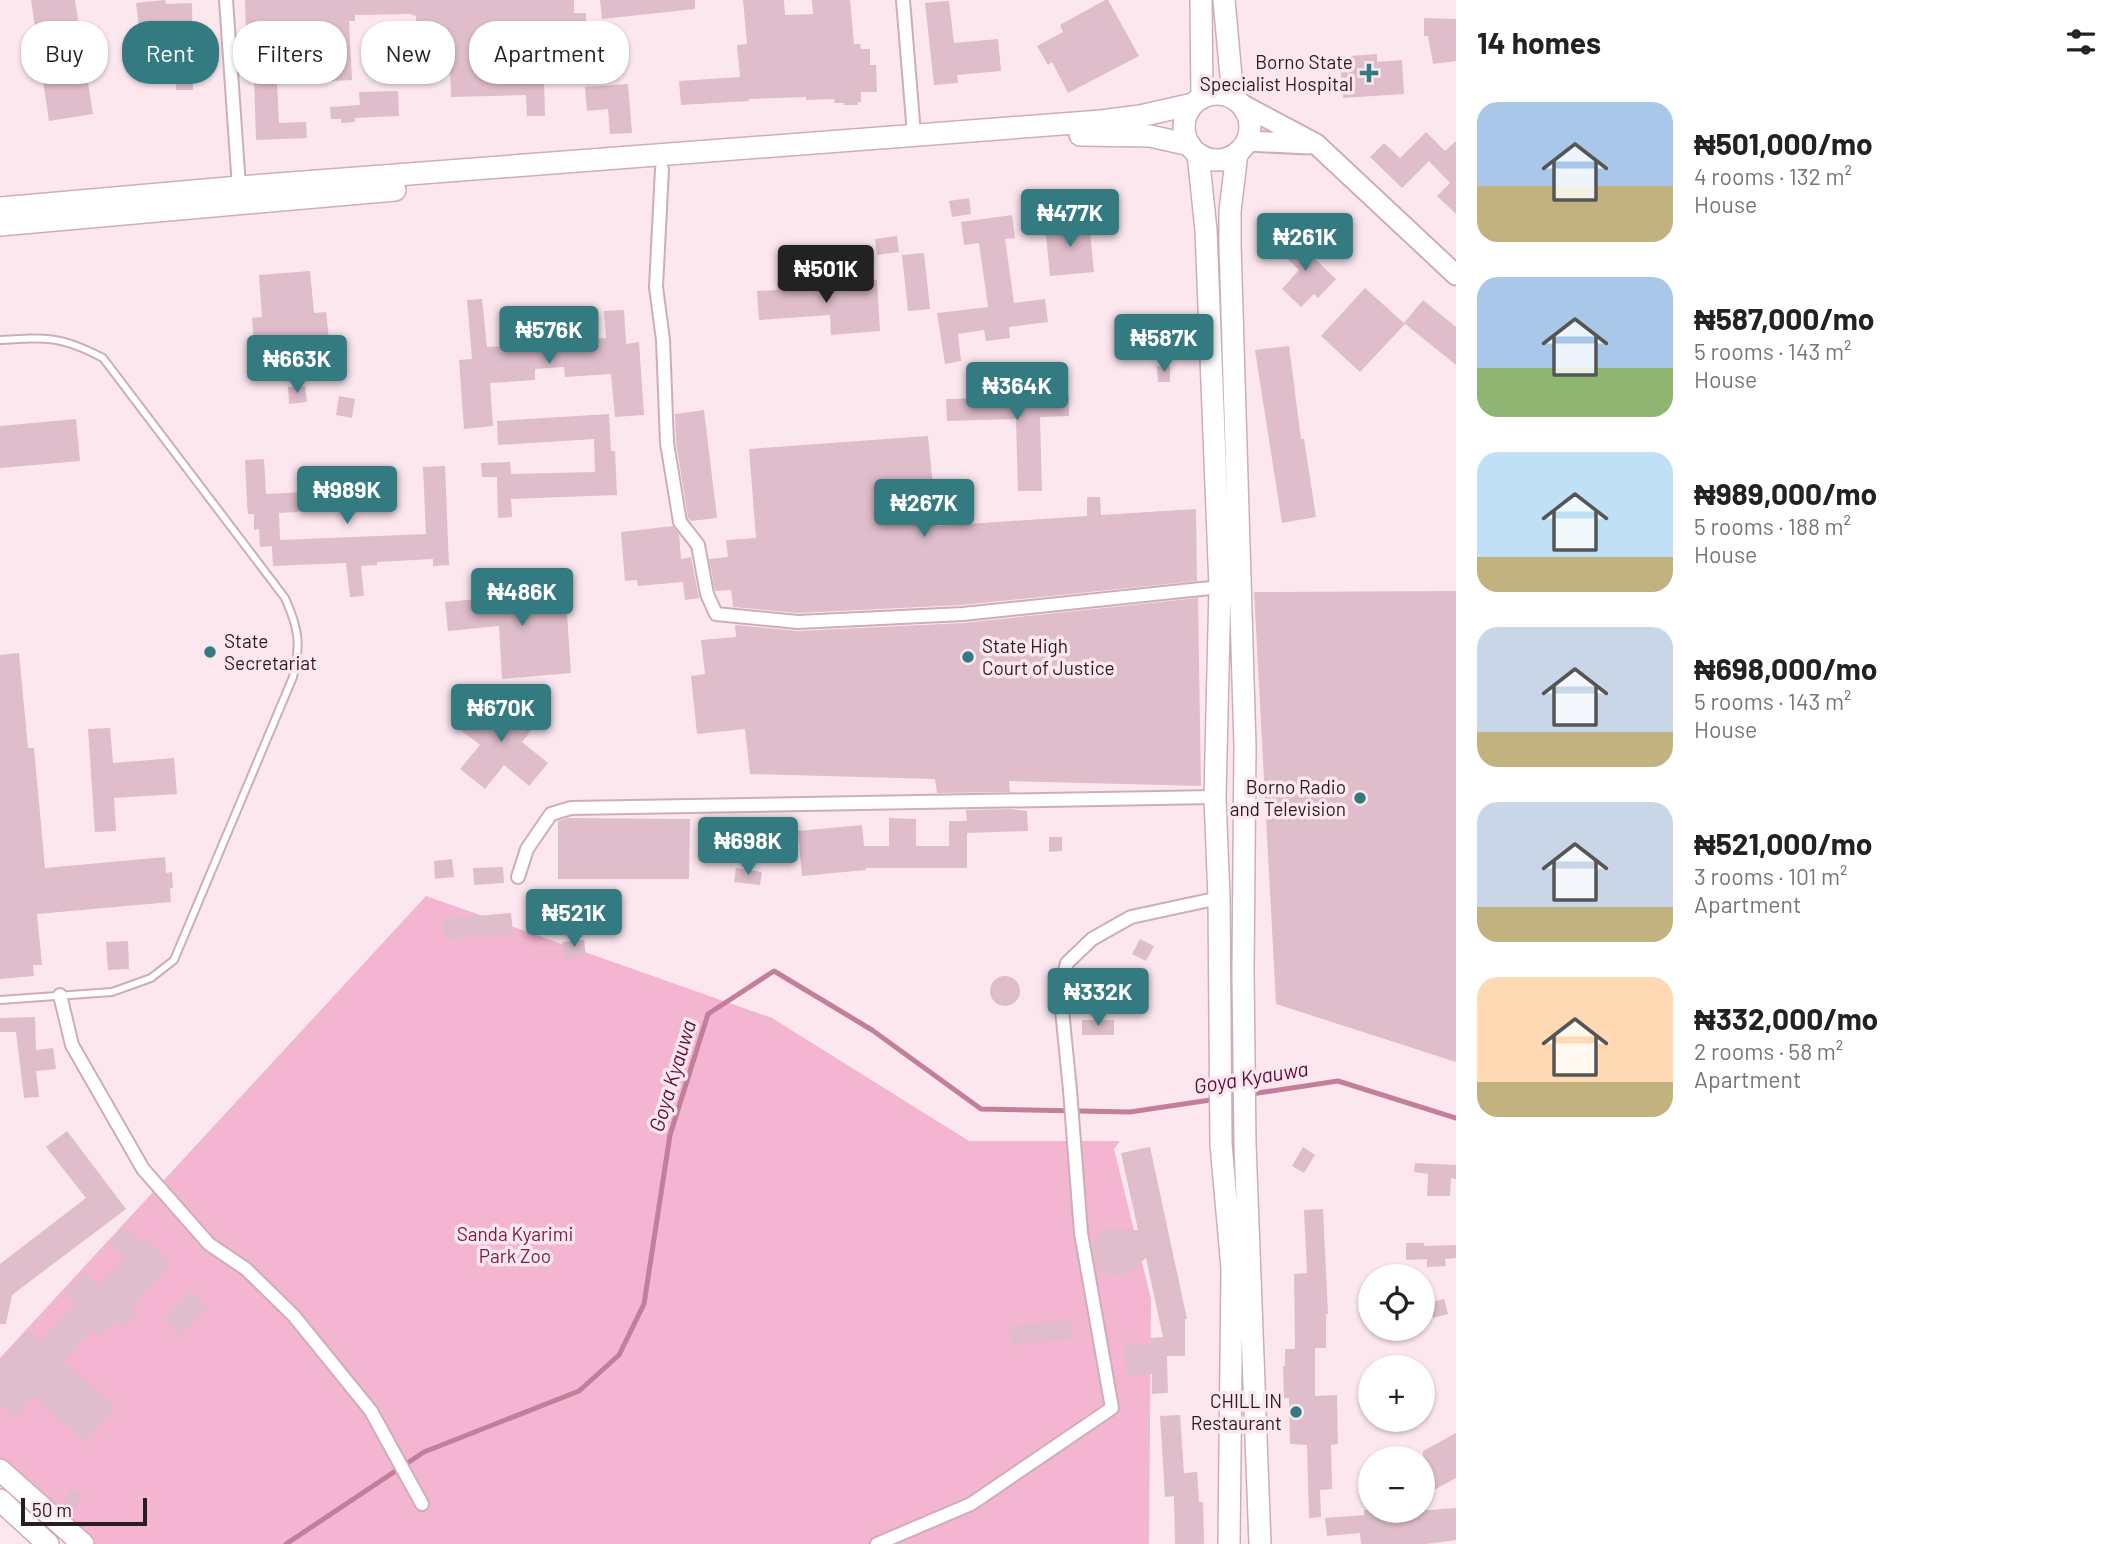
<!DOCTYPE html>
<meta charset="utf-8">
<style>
body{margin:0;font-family:Barlow,sans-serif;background:#f6f6f6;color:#222;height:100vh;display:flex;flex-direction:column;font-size:26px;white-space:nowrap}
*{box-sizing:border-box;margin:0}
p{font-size:23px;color:#767676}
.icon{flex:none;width:38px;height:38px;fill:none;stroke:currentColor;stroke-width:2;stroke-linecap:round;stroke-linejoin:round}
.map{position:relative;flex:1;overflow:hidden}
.side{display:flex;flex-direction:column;background:#fff;width:665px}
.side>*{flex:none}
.guide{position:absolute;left:21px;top:21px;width:665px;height:63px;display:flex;gap:14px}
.controls{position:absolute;left:1358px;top:1264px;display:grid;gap:14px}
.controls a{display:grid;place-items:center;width:77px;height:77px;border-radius:50%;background:#fff;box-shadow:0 2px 5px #0004;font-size:35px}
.scale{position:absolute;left:21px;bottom:18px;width:126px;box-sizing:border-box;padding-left:7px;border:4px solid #2a1d22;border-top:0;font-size:19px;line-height:24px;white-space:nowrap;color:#2a1d22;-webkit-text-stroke:5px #fce7ef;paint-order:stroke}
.price{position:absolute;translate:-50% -60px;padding:0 16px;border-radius:7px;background:#337b81;color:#fff;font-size:23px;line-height:46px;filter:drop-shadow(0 2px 4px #0008)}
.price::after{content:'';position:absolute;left:50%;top:42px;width:21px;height:16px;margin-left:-10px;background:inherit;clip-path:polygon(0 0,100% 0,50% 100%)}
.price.selected{background:#222;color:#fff}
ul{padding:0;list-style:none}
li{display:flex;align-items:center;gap:21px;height:175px;padding:0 21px}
li span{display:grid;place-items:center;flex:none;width:196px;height:140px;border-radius:21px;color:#555}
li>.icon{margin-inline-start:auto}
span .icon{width:84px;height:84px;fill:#fffc;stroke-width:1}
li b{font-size:30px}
h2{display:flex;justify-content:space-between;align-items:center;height:84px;padding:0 21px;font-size:30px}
.tag{padding:0 24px;border-radius:28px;background:#fff;box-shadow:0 2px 5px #0004;font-size:24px;line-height:63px}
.tag.selected{background:#337b81;color:#fff}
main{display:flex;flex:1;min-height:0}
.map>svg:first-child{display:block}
.green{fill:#f3b5cf}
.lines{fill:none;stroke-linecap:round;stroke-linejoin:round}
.stream{stroke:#c37e9c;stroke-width:5}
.building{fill:#dfbdcb}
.lane-casing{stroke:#ceadba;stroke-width:10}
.street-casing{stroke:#ceadba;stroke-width:16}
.secondary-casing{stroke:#ceadba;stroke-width:23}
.primary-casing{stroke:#ceadba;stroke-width:24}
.lane{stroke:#fff;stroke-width:6}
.street{stroke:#fff;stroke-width:12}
.secondary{stroke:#fff;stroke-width:19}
.primary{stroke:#fff;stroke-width:21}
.poi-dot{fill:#337b81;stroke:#fce7ef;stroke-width:2.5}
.labels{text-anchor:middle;stroke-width:7;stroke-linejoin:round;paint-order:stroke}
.poi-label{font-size:19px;fill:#2a1d22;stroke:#fce7ef;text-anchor:end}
.park-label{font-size:19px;fill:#73214c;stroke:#fce7ef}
.water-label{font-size:21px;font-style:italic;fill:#600c3b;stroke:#fce7ef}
</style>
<main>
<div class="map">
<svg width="1456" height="1544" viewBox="0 0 1456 1544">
<rect width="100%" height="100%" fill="#fce7ef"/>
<path class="green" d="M426,896L772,1018L969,1141H1120L1114,1149L1151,1299L1149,1544H94L0,1459V1358Z"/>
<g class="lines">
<path class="stream" d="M1251,1094L1338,1081L1456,1118
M286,1544L424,1452L579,1391L619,1355L644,1304L670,1135L708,1014L774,971L872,1030L981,1109L1130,1112L1217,1099"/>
</g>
<path class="building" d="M31,0H75L93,114L49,121Z
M165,0L166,4L192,3L193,90H176V49L142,53L136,3Z
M245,0H574V13H586L587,49L593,48V84L544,81L545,116H527L526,95L451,97L449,35H416V16L410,14L355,15V21H349L352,80L277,84L279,123L306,122L307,138L256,140L254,78H247Z
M600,0H695V9L602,19Z
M743,0H784L785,15L813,14L812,0H850L854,44H860L861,49H870V65H876L877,92H861V102H858V105H844V103H835L834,99L806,100V97L749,99V101L681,105L679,81L740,77L737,45L747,44Z
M1105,0H1108L1139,56L1068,93L1052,62L1048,65L1037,46L1063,32L1060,25Z
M949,1L954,43L998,39L1001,71L957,75L958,83L934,85L925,3Z
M1424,18L1456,19V61L1433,64L1428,36H1424Z
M1377,54V62L1402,60L1404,94L1343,98L1340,65L1351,64L1350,56Z
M628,84L632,133L610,134L608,109L587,111L585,87Z
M398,91L399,116L355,118V122L341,123V119H331L330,107L360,105L359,92Z
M1426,132L1445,151L1456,141V214L1437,196L1450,183L1429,161L1402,188L1370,157L1384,143L1400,158Z
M969,198L971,214L952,217L949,201Z
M1012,215L1015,238L1005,239L1014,303L1045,299L1048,322L1009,327L1010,338L986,341L984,330L958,334L961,361L945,364L937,313L988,307L979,243L964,245L961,222Z
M1089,222L1094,272L1050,276L1045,226Z
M1290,235L1336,279L1318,298L1314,294L1301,307L1282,289L1299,270L1277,249Z
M897,236L899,252L877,255L875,239Z
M924,253L930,309L908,311L902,255Z
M310,271L314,313L326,312L330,349L255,356L252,318L262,317L259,275Z
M877,280L880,331L831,335L830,315L759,320L757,291L777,290V283L794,281L795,288Z
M1365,288L1405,324L1360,372L1321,336Z
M482,299L487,347L606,338L604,311L624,310L626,344L639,342L644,415L615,417L611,374L565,377L564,367L535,369V380L490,383L493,426L464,429L459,360L472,359L467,300Z
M1423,300L1456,327V365L1404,323Z
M1289,346L1301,439H1304L1316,517L1282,523L1255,350Z
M1157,366H1170V382H1158Z
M1021,368H1040V397L1069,396V416L1040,417L1042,491H1018L1016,419L947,421L946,399L1021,397Z
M305,386L307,402L289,404L288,387Z
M339,396L355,399L352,418L336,415Z
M704,410L717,518L691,521L688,518L676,442L675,414Z
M609,414L611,451H615L617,495L511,499L512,517L498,518L497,477H482L481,463L510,462L511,474L595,472L594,439L498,445L497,421Z
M76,419L80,461L0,468V426Z
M928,436L937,526L1087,516V497H1100L1101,515L1196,509L1197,581L962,605L798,613L733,607L731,590L715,591L709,559L728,557L726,540L756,538L749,449Z
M264,459L266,494L383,488L384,507L279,513L280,540L426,534L423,467L445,466L449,565L433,566V559L377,562V565L361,566L364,596L350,597L346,563L273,566L272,546L260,547L259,529L254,530V514H248L247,504L245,460Z
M673,526L679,534L681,559L691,557L699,598L685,600L683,582L638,586L637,580L625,581L621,532Z
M565,585L571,673L502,679L499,626L448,631L445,602L499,597L498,589Z
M1456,591V1062L1276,1004L1254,592Z
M1198,598L1201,786L1009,781L1010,792L937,793L935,779L750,774L745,729L697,734L691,676L705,674L701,640L736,637L735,625L798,631L963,623Z
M19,653L28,748H34L45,868L165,857L166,873L172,872L173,888H170L171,902L37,914L42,965H33L34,976L0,979V655Z
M518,698L542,717L522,742L548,763L529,786L504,765L485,789L460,769L480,745L453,724L472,701L498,723Z
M110,728L113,763L174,758L177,794L114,798L116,831L95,832L88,729Z
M1011,809L1027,811L1028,831L967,833V868H866V870L802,876L798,831L862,825L864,846H889V818L916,819V846H949V821H967L966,810Z
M568,818L690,819L689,879H558V821Z
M1049,837H1062V851L1049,852Z
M452,859L454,877L435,879L434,861Z
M503,867L504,883L474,885L473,868Z
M736,868L762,872L760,885L734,882Z
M511,913L513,934L445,939L443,919Z
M1140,939L1154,946L1146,961L1132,954Z
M584,940L586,956L565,959L562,942Z
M128,941L129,969L108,970L106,942Z
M990 991a15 15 0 1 1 30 0a15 15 0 1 1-30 0Z
M35,1017L36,1050L53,1048L56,1069L36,1071L39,1097L24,1098L16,1032H0V1018Z
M1082,1020H1114V1035H1082Z
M67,1131L126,1209L12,1295L6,1324H0V1264L86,1198L46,1147Z
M1150,1147L1187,1319H1185V1356H1167L1168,1393L1152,1394V1374L1127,1376L1125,1344L1151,1343L1150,1338L1163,1337L1146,1258L1129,1273L1114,1276L1106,1274L1096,1266L1092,1245L1096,1237L1108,1229L1138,1230L1121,1153Z
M1303,1147L1315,1155L1304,1173L1292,1166Z
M1415,1163L1456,1165V1179L1451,1178L1450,1196H1427L1428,1174L1414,1172Z
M1323,1209L1328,1314H1326V1348H1315V1396L1337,1395L1338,1444L1331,1445L1332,1489L1320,1490L1321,1517L1309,1518L1307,1445L1290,1444L1289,1398H1284L1283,1366H1285V1349H1295L1294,1274L1307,1273L1304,1210Z
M124,1227L140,1241L144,1237L172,1264L132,1307L138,1313L124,1328L117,1321L102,1337L93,1329L63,1361L116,1408L85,1442L34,1396L15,1417L0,1403V1362L28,1330L40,1341L76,1303L64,1291L83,1272L98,1286L125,1258L109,1243Z
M1406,1243H1424V1246L1456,1245V1258L1445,1259L1446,1266L1427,1267V1259L1406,1260Z
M191,1291L208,1308L180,1336L163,1318Z
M1444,1299L1448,1314L1433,1318L1428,1303Z
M1071,1320L1073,1338L1011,1345L1009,1326Z
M1180,1415L1184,1473L1197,1472L1199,1502H1203L1204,1544H1175L1174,1496L1165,1497L1160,1416Z
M1456,1433V1478L1423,1496V1451Z
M70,1489L83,1496L76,1507L64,1501Z
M1456,1508V1540L1426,1544H1361L1360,1533L1327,1536L1325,1518L1364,1515V1510H1396L1390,1513Z"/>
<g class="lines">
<g class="lane-casing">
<path id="lane" d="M0,340C47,337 61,336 103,358L285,598C299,629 301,644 293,677L174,960L151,978L112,992L0,1000"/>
</g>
<g class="street-casing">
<path id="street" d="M226,0L239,187
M903,0L914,134
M662,169L656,287L663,340L667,443L680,522L698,545L707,594L716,614L798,622L963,614L1220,587
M518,877L527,849L551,814L571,808L1215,797
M60,995L72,1045L143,1169L209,1244L246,1269L294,1316L371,1411L422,1504
M877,1544L971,1504L1112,1408L1081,1233L1070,1090L1060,990L1067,963L1092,939L1131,917L1219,898"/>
</g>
<g class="secondary-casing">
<path id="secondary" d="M1239,103L1316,144L1456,275
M1247,141L1309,144"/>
</g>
<g class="primary-casing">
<path id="primary" d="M1201,0L1202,98
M1224,0L1233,98
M1184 127a33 33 0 1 1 66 0a33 33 0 1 1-66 0Z
M1080,135L1150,136L1190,145
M1237,153L1230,211V245L1245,746L1243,973L1245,1144L1260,1544
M1198,154L1206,230L1220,587L1215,797L1219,898L1221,1144L1232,1268L1229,1544
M0,208L239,187L1101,121L1140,116L1193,104
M0,225L395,190
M0,1470L83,1544
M0,1500L48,1544"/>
</g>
<use href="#lane" class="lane"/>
<use href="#street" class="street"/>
<use href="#secondary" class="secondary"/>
<use href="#primary" class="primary"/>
</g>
<g class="poi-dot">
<path d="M1365.5 62.5h7v7h7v7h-7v7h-7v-7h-7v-7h7z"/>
<circle cx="210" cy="652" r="7"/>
<circle cx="968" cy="657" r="7"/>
<circle cx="1360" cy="798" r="7"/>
<circle cx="1296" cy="1412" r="7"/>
</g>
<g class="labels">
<g class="poi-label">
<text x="1353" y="69">Borno State<tspan x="1353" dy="22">Specialist Hospital</tspan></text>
<text x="224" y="648" text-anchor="start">State<tspan x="224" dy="22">Secretariat</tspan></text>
<text x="982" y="653" text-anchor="start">State High<tspan x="982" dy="22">Court of Justice</tspan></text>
<text x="1346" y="794">Borno Radio<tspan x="1346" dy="22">and Television</tspan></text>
<text x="1282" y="1408">CHILL IN<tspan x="1282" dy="22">Restaurant</tspan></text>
</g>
<g class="park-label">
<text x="515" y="1241">Sanda Kyarimi<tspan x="515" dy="22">Park Zoo</tspan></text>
</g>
<g class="water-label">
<text transform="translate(673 1076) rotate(-73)" y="7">Goya Kyauwa</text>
<text transform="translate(1251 1078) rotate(-9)" y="7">Goya Kyauwa</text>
</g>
</g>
</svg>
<div class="controls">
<a><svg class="icon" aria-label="locate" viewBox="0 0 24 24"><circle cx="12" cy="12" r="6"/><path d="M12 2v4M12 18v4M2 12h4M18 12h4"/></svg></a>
<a>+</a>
<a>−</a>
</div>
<div class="scale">50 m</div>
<b class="price" style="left:1070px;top:249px">₦477K</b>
<b class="price" style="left:1305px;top:273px">₦261K</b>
<b class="price selected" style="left:826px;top:305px">₦501K</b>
<b class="price" style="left:549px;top:366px">₦576K</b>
<b class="price" style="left:1164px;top:374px">₦587K</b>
<b class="price" style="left:297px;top:395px">₦663K</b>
<b class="price" style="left:1017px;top:422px">₦364K</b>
<b class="price" style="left:347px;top:526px">₦989K</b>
<b class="price" style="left:924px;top:539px">₦267K</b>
<b class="price" style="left:522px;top:628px">₦486K</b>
<b class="price" style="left:501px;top:744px">₦670K</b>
<b class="price" style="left:748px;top:877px">₦698K</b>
<b class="price" style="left:574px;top:949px">₦521K</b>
<b class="price" style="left:1098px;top:1028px">₦332K</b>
<div class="guide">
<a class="tag">Buy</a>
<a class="tag selected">Rent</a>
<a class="tag">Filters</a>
<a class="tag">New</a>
<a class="tag">Apartment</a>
</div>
</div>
<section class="side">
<h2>14 homes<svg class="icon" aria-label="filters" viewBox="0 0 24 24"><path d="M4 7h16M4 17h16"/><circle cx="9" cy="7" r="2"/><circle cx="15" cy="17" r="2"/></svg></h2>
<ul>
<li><span style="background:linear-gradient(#a9c7e8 60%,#c2b280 0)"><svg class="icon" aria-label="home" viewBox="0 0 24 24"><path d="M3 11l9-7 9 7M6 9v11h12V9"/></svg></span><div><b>₦501,000/mo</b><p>4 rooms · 132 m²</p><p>House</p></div></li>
<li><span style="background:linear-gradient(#a9c7e8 65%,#8fb573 0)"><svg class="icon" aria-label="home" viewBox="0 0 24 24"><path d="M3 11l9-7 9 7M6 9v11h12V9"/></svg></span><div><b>₦587,000/mo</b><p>5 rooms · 143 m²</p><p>House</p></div></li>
<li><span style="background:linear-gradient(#bfe0f5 75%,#c2b280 0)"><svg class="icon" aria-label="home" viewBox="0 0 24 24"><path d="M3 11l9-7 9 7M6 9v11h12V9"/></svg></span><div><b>₦989,000/mo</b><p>5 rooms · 188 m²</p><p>House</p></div></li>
<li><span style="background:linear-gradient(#c9d6e8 75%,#c2b280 0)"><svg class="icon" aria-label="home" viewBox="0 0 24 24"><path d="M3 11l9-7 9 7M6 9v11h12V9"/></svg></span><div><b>₦698,000/mo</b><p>5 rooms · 143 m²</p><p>House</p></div></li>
<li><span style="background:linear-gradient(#c9d6e8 75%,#c2b280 0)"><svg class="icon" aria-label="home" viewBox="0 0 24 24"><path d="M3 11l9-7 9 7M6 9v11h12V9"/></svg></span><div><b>₦521,000/mo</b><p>3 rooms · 101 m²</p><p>Apartment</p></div></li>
<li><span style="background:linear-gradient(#ffd9b3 75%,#c2b280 0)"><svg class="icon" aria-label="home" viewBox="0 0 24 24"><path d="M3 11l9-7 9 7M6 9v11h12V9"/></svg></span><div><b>₦332,000/mo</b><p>2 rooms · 58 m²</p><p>Apartment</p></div></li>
</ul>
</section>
</main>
